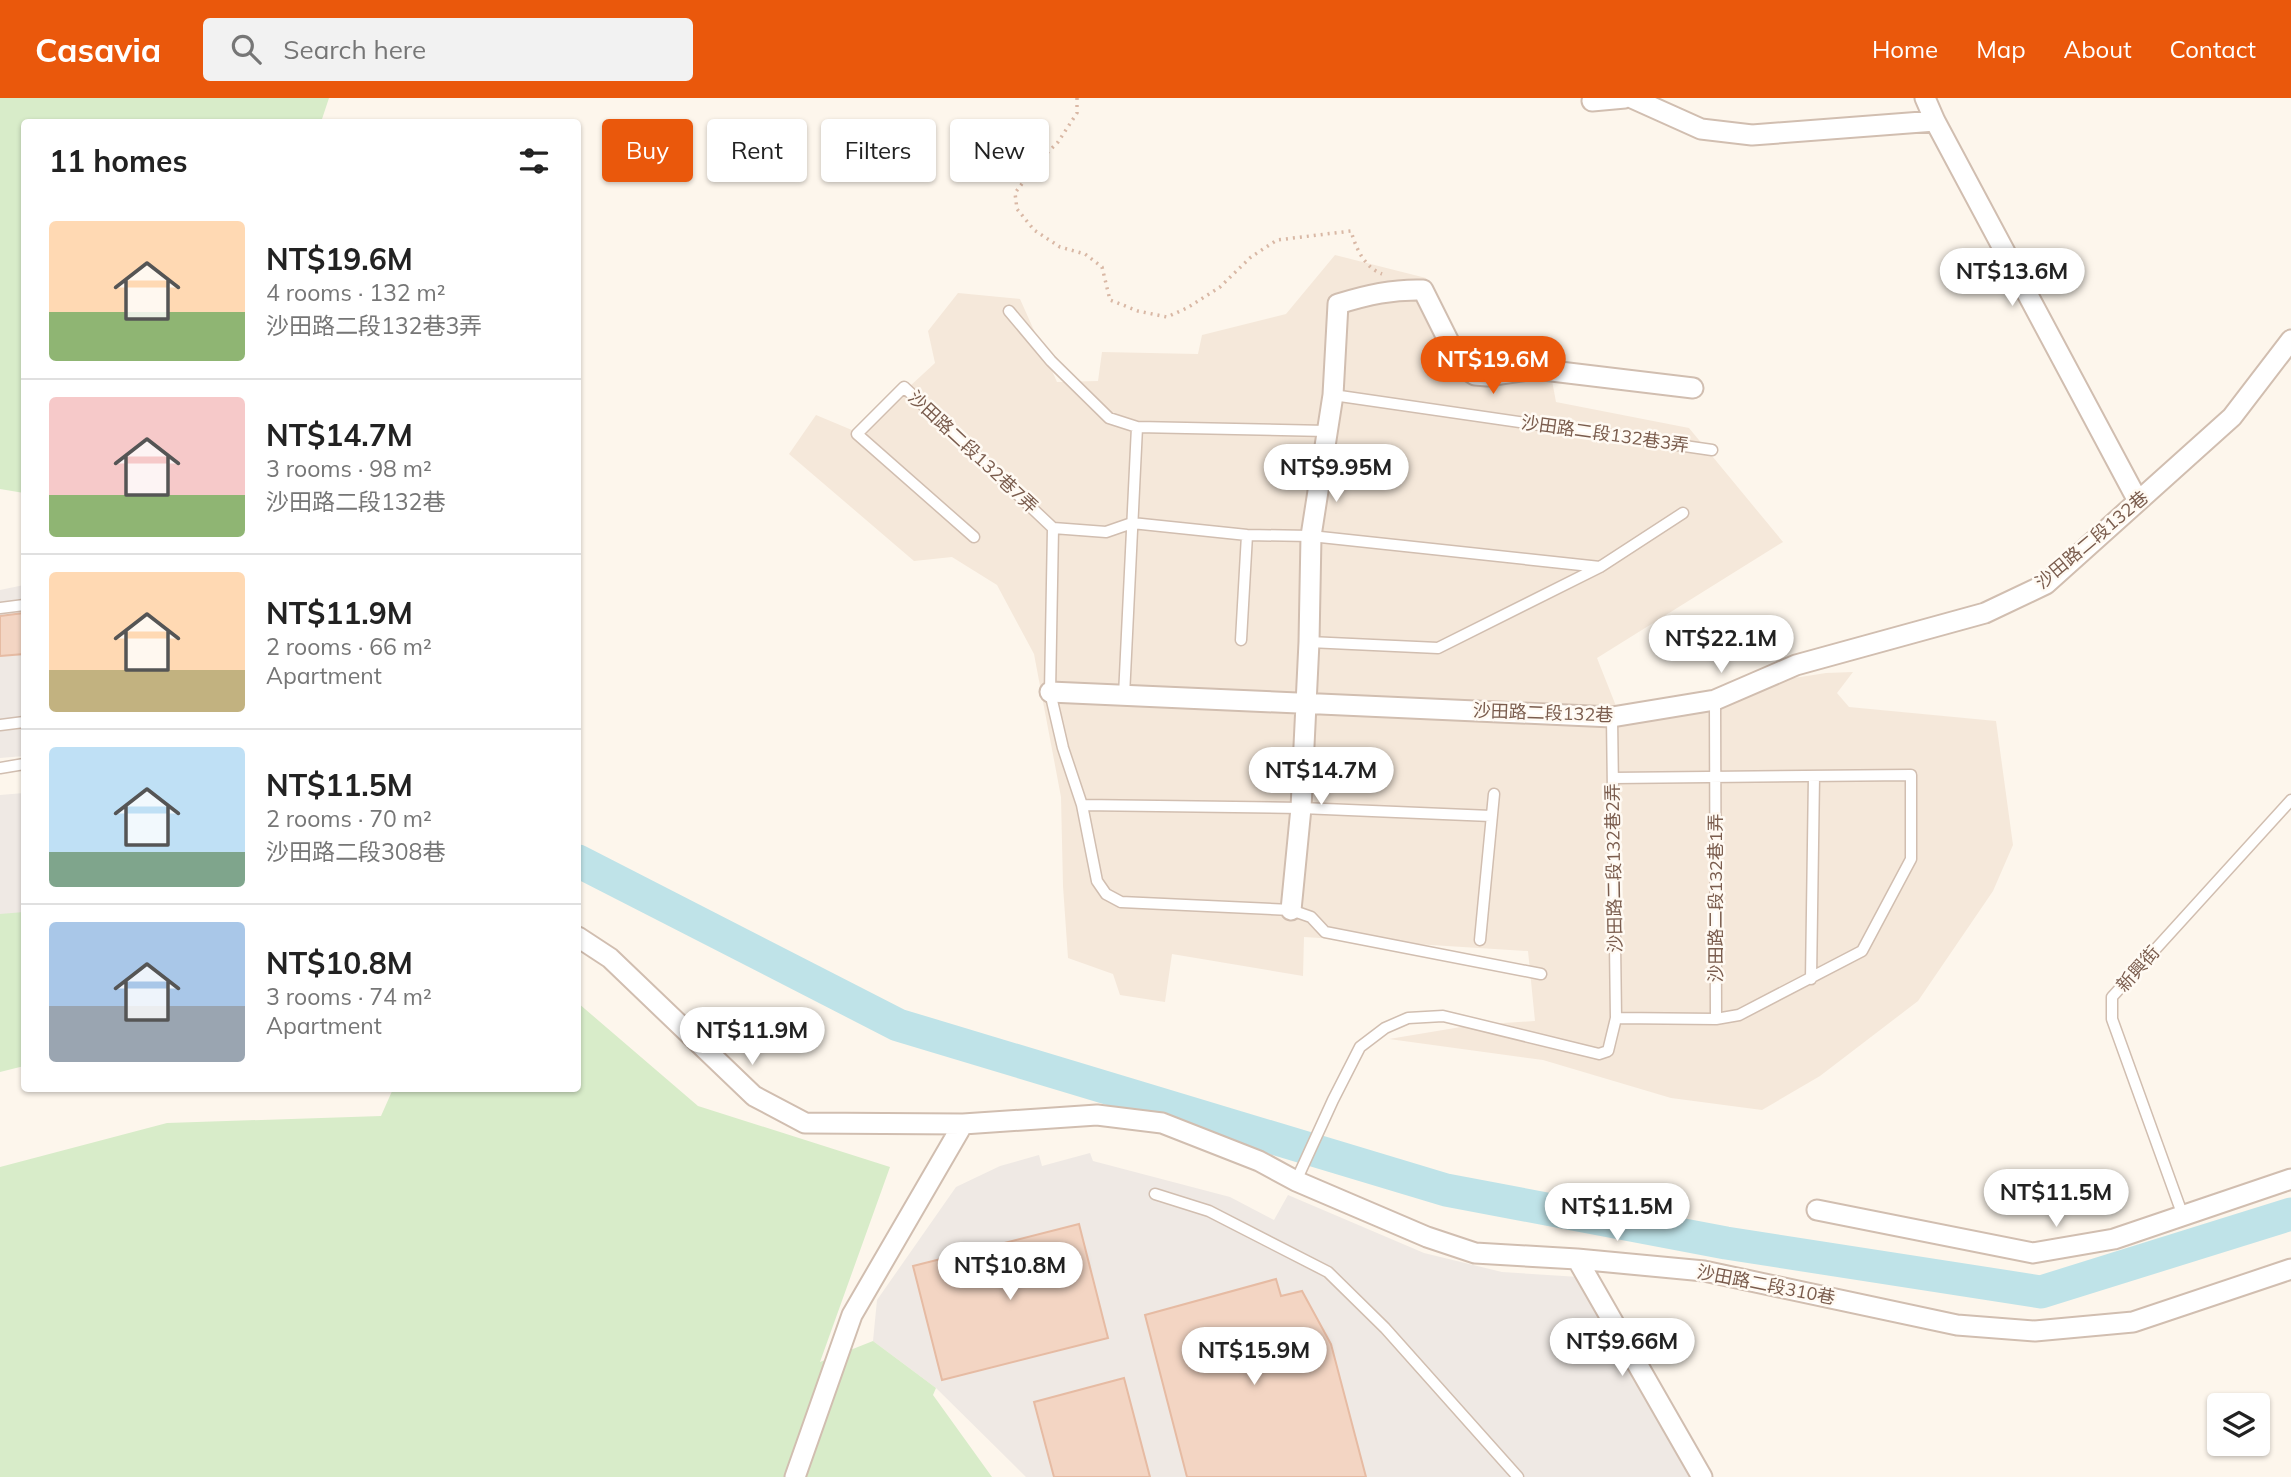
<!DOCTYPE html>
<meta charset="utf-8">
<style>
body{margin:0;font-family:Mulish,"Noto Sans TC",sans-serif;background:#f2f2f2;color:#222;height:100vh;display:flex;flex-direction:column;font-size:26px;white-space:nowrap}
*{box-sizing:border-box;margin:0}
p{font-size:23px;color:#767676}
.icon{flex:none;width:38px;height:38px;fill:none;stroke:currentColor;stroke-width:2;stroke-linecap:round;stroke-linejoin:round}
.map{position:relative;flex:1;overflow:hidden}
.details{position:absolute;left:21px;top:21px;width:560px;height:973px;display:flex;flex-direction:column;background:#fff;border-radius:7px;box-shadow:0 2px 5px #0004}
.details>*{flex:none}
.top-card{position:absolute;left:602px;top:21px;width:665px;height:63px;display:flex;gap:14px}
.controls{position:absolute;left:2207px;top:1295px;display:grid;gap:14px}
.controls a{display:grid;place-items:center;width:63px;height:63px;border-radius:7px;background:#fff;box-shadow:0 2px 5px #0004;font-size:35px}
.price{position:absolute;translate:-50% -60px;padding:0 16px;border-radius:24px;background:#fff;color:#222;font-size:23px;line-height:46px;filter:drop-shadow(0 2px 4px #0008)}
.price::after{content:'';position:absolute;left:50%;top:42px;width:21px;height:16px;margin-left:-10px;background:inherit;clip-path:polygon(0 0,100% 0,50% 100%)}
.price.on{background:#ea580c;color:#fff}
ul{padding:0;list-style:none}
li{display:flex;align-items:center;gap:21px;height:175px;padding:0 28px}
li+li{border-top:2px solid #e0e0e0}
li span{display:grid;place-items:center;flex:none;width:196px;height:140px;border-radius:7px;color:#555}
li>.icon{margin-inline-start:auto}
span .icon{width:84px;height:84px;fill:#fffc;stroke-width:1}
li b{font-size:30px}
h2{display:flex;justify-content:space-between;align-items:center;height:84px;padding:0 28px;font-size:30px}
.pill{padding:0 24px;border-radius:7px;background:#fff;box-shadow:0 2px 5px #0004;font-size:24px;line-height:63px}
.pill.on{background:#ea580c;color:#fff}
header{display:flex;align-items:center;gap:42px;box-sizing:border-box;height:98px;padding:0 35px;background:#ea580c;color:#fff}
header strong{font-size:33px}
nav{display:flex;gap:38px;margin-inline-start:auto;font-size:24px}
.search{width:490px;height:63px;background:#f2f2f2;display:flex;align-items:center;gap:18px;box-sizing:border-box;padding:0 24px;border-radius:7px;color:#767676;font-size:26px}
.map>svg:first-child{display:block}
.residential{fill:#f5e8da}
.industrial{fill:#efe9e4}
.green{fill:#d8ecc9}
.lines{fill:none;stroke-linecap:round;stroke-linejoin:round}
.river{stroke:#bfe3e8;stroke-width:33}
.building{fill:#f3d5c3;stroke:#e6bba3;stroke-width:2}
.service-casing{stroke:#d1beb0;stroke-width:13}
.minor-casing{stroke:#d1beb0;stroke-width:23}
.path{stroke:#d9b8a5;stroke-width:3.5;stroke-dasharray:2 5;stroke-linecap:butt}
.service{stroke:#fff;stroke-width:10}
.minor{stroke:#fff;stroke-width:19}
.labels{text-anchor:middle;stroke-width:5;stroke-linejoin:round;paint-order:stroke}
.street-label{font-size:18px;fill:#7a5c4d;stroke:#fffaf3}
</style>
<header>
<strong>Casavia</strong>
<div class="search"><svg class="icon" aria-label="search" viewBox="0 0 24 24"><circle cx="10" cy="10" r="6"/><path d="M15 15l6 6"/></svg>Search here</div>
<nav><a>Home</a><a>Map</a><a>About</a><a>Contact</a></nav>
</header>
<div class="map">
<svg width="2291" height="1379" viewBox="0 0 2291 1379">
<rect width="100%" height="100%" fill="#fdf6ec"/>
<path class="residential" d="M1335,157L1426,180L1468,259L1551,277L1556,304L1689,330L1783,444L1597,560L1616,608L1826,575L1853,574L1837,595L1849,609L1996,623L2013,747L1993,793L1918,903L1820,978L1762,1012L1671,1000L1543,962L1389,941L1473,927L1535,923L1528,853L1304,839L1303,878L1172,856L1165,904L1120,897L1113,876L1068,860L1063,788L1061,699L1034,556L997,487L952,459L914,463L789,356L816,317L859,335L935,265L928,233L958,195L1020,201L1057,284L1098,283L1102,254L1198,256L1202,237L1286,216Z"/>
<path class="industrial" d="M24,487V658L0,660V492Z
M24,695V830L0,832V697Z
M1090,1055L1093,1063L1230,1099L1274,1122L1288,1097L1424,1155L1502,1174L1579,1179L1691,1379H1026L936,1290L873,1243L877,1202L956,1089L1000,1068L1039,1057L1042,1068Z"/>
<path class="green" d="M0,0H329L321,24H24V395L0,391Z
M24,814V968L0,974V816Z
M578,905L698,1008L890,1069L820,1264L873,1243L936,1290L933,1297L992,1379H0V1069L167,1025L381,1018L393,991L578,990Z"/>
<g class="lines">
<path class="river" d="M578,763L898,927L1446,1092L1726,1145L2041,1194L2291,1116"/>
</g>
<path class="building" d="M24,515V556L0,558V518Z
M1079,1126L1108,1240L942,1282L913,1168Z
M1276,1181L1281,1198L1302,1193L1331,1246L1366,1379H1187L1145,1217Z
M1124,1280L1150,1379H1054L1034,1304Z"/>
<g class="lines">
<g class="service-casing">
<path id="service" d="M1009,213L1051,263L1109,320L1137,329L1327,333
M1333,297L1712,352
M1053,430L1106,434L1132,425L1247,437L1311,438L1600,469
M974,439L857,336L904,289L1053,430L1050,594L1063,650L1082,707L1097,783L1106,796L1121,804L1291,812L1311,819L1325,834L1541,876
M0,510L24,507
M1241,542L1247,437
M1309,544L1438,550L1600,469L1683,415
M1124,598L1137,329
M1715,602L1716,921
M0,627L24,624
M0,670L24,666
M1613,680L1911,677V761L1862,853L1739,917L1716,921L1616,920
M1082,707L1301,710L1491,718
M1480,842L1494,696
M1811,881L1814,678
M1296,1083L1333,1002L1360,949L1385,930L1408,920L1443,918L1599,956L1608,953L1616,920L1612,619
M1155,1096L1209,1113L1328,1174L1385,1230L1518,1379
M2183,1118L2112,921V899L2291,702"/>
</g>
<g class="minor-casing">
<path id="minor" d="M1632,0L1701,31L1752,37L1935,23
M1925,0L1935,23L2138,403
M1592,3L1625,0
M1050,594L1612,619L1715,602L1796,567L1985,515L2046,486L2232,319L2291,242
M1291,812L1301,710L1309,544L1311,438L1333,297L1338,206C1367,197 1393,191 1423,192L1461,268L1475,277L1487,278L1535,271L1693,290
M578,839L610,860L754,998L805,1025L963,1026L1097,1017L1162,1025L1259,1063L1296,1083L1427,1139L1475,1155L1577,1161L1704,1173L1957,1227L2035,1233L2133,1224L2291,1171
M1817,1112L2033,1155L2114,1141L2291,1081
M1577,1161L1702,1379
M795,1379L852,1217L963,1026"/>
</g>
<path class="path" d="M1077,0V15L1058,44L1040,62L1015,95L1017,111L1034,132L1060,149L1085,156L1102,169L1110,202L1138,213L1167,219L1187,210L1220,189L1251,159L1277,142L1351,133C1356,150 1364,169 1382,176"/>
<use href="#service" class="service"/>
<use href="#minor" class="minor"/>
</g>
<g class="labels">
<g class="street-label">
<text transform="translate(1605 336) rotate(8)" y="6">沙田路二段132巷3弄</text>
<text transform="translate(973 354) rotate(43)" y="6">沙田路二段132巷7弄</text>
<text transform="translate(2092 442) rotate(-40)" y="6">沙田路二段132巷</text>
<text transform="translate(1543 615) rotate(2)" y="6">沙田路二段132巷</text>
<text transform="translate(1614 770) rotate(-91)" y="6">沙田路二段132巷2弄</text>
<text transform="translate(1716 800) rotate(-90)" y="6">沙田路二段132巷1弄</text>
<text transform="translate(2138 871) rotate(-48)" y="6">新興街</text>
<text transform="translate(1766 1187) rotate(11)" y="6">沙田路二段310巷</text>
</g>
</g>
</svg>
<div class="controls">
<a><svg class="icon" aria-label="layers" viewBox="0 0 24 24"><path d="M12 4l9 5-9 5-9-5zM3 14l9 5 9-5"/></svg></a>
</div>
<b class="price" style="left:2012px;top:210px">NT$13.6M</b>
<b class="price on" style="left:1493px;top:298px">NT$19.6M</b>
<b class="price" style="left:1336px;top:406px">NT$9.95M</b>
<b class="price" style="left:1721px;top:577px">NT$22.1M</b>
<b class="price" style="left:1321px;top:709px">NT$14.7M</b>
<b class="price" style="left:752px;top:969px">NT$11.9M</b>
<b class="price" style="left:2056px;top:1131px">NT$11.5M</b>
<b class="price" style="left:1617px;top:1145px">NT$11.5M</b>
<b class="price" style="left:1010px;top:1204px">NT$10.8M</b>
<b class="price" style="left:1622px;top:1280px">NT$9.66M</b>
<b class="price" style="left:1254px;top:1289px">NT$15.9M</b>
<div class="top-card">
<a class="pill on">Buy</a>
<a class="pill">Rent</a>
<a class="pill">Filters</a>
<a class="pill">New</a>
</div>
<section class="details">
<h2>11 homes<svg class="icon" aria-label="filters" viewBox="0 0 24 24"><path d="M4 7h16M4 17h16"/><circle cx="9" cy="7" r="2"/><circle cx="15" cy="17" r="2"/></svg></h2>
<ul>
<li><span style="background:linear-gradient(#ffd9b3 65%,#8fb573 0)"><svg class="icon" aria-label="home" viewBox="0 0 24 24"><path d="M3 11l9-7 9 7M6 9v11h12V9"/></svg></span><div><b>NT$19.6M</b><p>4 rooms · 132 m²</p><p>沙田路二段132巷3弄</p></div></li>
<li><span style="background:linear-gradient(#f6c9c9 70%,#8fb573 0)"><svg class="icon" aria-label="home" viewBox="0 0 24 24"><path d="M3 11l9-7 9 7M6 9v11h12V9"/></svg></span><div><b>NT$14.7M</b><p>3 rooms · 98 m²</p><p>沙田路二段132巷</p></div></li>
<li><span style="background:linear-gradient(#ffd9b3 70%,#c2b280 0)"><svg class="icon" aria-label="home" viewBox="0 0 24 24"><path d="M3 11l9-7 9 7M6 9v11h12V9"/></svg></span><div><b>NT$11.9M</b><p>2 rooms · 66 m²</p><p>Apartment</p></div></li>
<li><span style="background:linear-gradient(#bfe0f5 75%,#7fa58c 0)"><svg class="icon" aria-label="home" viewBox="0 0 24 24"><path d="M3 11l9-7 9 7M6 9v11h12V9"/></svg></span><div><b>NT$11.5M</b><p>2 rooms · 70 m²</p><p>沙田路二段308巷</p></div></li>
<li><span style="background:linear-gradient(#a9c7e8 60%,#9aa5b1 0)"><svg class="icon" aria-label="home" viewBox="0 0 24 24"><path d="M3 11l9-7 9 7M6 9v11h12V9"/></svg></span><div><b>NT$10.8M</b><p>3 rooms · 74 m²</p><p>Apartment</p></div></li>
</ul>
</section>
</div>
